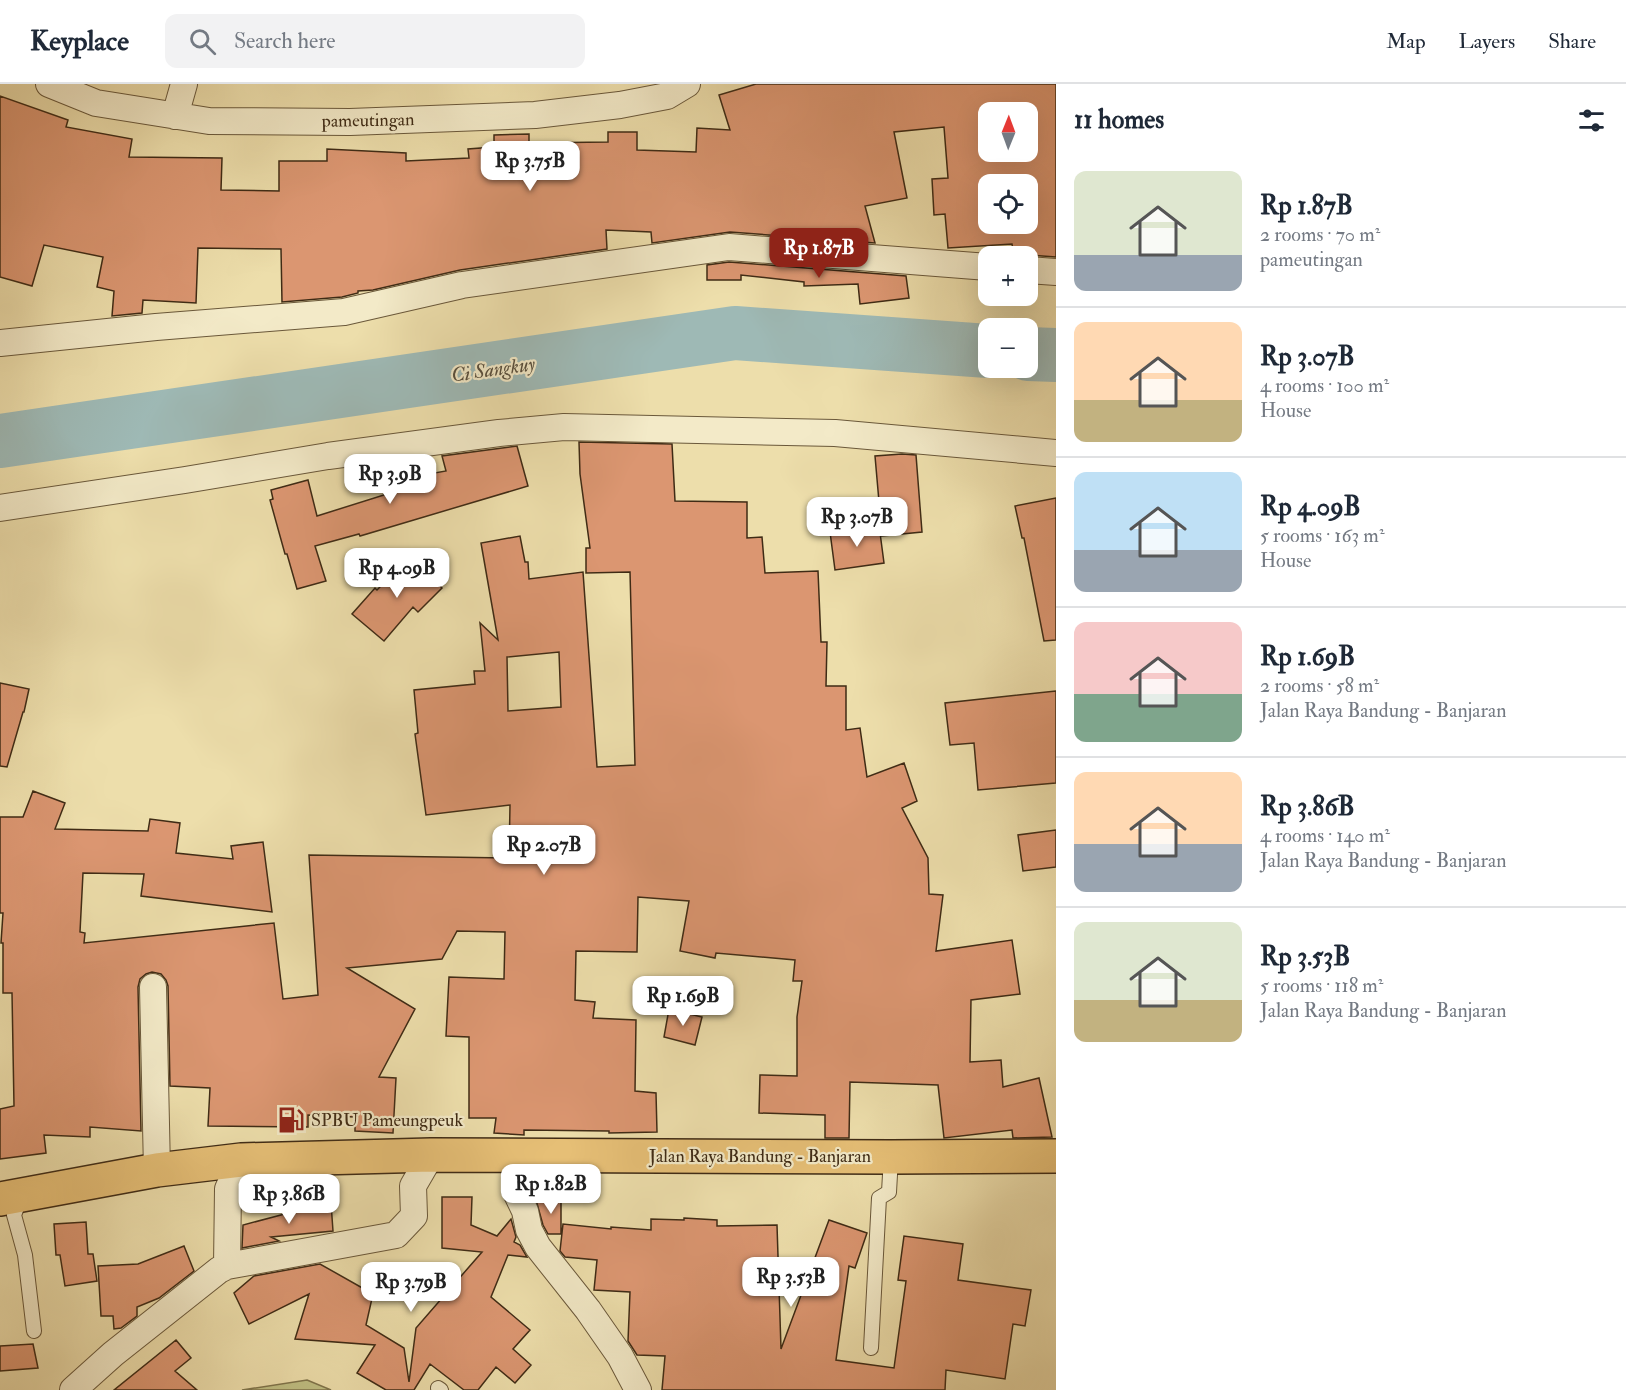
<!DOCTYPE html>
<meta charset="utf-8">
<style>
body{margin:0;font-family:"IM FELL Double Pica",serif;background:#f2f2f3;color:#1f2937;height:100vh;display:flex;flex-direction:column;font-size:22px;white-space:nowrap}
*{box-sizing:border-box;margin:0}
p{font-size:20px;color:#747a83}
.icon{flex:none;width:33px;height:33px;fill:none;stroke:currentColor;stroke-width:2;stroke-linecap:round;stroke-linejoin:round}
.map{position:relative;flex:1;overflow:hidden}
.drawer{display:flex;flex-direction:column;background:#fff;width:570px}
.drawer>*{flex:none}
.needle{width:39px;rotate:1deg}
.tools{position:absolute;left:978px;top:18px;display:grid;gap:12px}
.tools a{display:grid;place-items:center;width:60px;height:60px;border-radius:12px;background:#fff;box-shadow:0 6px 24px #0002;font-size:30px}
.price{position:absolute;translate:-50% -51px;padding:0 14px;border-radius:12px;background:#fff;color:#222;font-size:20px;line-height:39px;filter:drop-shadow(0 2px 3px #0008)}
.price::after{content:'';position:absolute;left:50%;top:36px;width:18px;height:14px;margin-left:-9px;background:inherit;clip-path:polygon(0 0,100% 0,50% 100%)}
.price.selected{background:#8f2418;color:#fff}
ul{padding:0;list-style:none}
li{display:flex;align-items:center;gap:18px;height:150px;padding:0 18px}
li+li{border-top:2px solid #e0e1e3}
li span{display:grid;place-items:center;flex:none;width:168px;height:120px;border-radius:12px;color:#555}
li>.icon{margin-inline-start:auto}
span .icon{width:72px;height:72px;fill:#fffc;stroke-width:1}
li b{font-size:26px}
h2{display:flex;justify-content:space-between;align-items:center;height:72px;padding:0 18px;font-size:26px}
header{display:flex;align-items:center;gap:36px;box-sizing:border-box;height:84px;padding:0 30px;background:#fff;border-bottom:2px solid #e0e1e3}
header strong{font-size:28px}
nav{display:flex;gap:33px;margin-inline-start:auto;font-size:21px}
.search{width:420px;height:54px;background:#f2f2f3;display:flex;align-items:center;gap:15px;box-sizing:border-box;padding:0 21px;border-radius:12px;color:#747a83;font-size:22px}
main{display:flex;flex:1;min-height:0}
.map>svg:first-child{display:block}
.green{fill:#c0bf83;stroke:#80754c;stroke-width:1.5}
.lines{fill:none;stroke-linecap:round;stroke-linejoin:round}
.river{stroke:#9eb9b5;stroke-width:54}
.building{fill:#db9671;stroke:#3f2b15;stroke-width:1.5;fill-rule:evenodd}
.service-casing{stroke:#6a583a;stroke-width:16}
.minor-casing{stroke:#6a583a;stroke-width:28}
.primary-casing{stroke:#3f2b15;stroke-width:36}
.service{stroke:#f3eac8;stroke-width:14}
.minor{stroke:#f3eac8;stroke-width:26}
.primary{stroke:#e6bf76;stroke-width:33}
.labels{text-anchor:middle;stroke-width:4.5;stroke-linejoin:round;paint-order:stroke}
.street-label{font-size:18px;fill:#3f2b15;stroke:#f3eac8}
.poi-label{font-size:18px;fill:#3f2b15;stroke:#f3eac8;text-anchor:start}
.water-label{font-size:20px;font-style:italic;fill:#574e3d;stroke:#f3eac8}
</style>
<header>
<strong>Keyplace</strong>
<div class="search"><svg class="icon" aria-label="search" viewBox="0 0 24 24"><circle cx="10" cy="10" r="6"/><path d="M15 15l6 6"/></svg>Search here</div>
<nav><a>Map</a><a>Layers</a><a>Share</a></nav>
</header>
<main>
<div class="map">
<svg width="1056" height="1306" viewBox="0 0 1056 1306">
<rect width="100%" height="100%" fill="#eddeab"/>
<filter id="stains"><feTurbulence type="fractalNoise" baseFrequency=".00333" numOctaves="4"/><feColorMatrix values="0 0 0 0 .2 0 0 0 0 .09 0 0 0 0 .02 0 0 0 .5 -.17"/></filter>
<radialGradient id="worn" r=".72"><stop offset=".6" stop-color="#630" stop-opacity="0"/><stop offset="1" stop-color="#630" stop-opacity=".3"/></radialGradient>
<path class="green" d="M307,1296L331,1306H242Z"/>
<g class="lines">
<path class="river" d="M1028,270L1056,271
M0,357L735,249L988,267"/>
</g>
<path class="building" d="M756,0H1056V173L1029,171L1014,172L1012,160L948,164L945,130L934,131L932,95L948,94L944,43L894,48L907,114L865,122L875,159L730,148L652,159L651,148L606,146L607,165L460,186L373,206L358,207V209L342,213L282,218L281,165L198,164L196,219L143,216L142,229L112,232L114,207L97,203L103,173L44,161L32,202L0,193V12L68,36L66,43L132,55L129,73L222,74L221,106L279,107V77H327V65L406,69V77L469,74L468,65L494,63V51L529,50V59L608,58V48H637V66L696,68L697,44L730,46L719,11ZM988,28H1028V68H988ZM988,100H1028V140H988Z
M729,178L906,192L909,214L860,220L858,200L804,202V198L741,191V196H707V181Z
M579,358L672,360L675,417L747,418V454L762,453L765,489L818,487L821,558H827L826,602H846V646L860,644L867,693L904,679L917,717L902,724L928,774L929,810L943,811L936,867L1012,856L1020,910L971,916L970,978L1001,976L1003,1003L1039,994L1052,1053L1013,1054L1012,1046L944,1054L938,1001L850,998L849,1054H825V1031L759,1029L760,991L797,992V933L802,897H793L795,876L716,869L715,874L680,867L689,817L638,813L637,868L576,867L575,916L595,918L593,934L636,936L635,1007L656,1009L657,1048L609,1049V1047L524,1046V1051L494,1049L496,1034H469V953L446,952L449,893L504,895L505,848L457,847L442,875L347,884L415,925L379,993L396,994L393,1049L355,1047V1033L308,1031V1043L208,1042L210,1004L170,1002L168,902L166,896L161,890L152,888L146,890L140,895L138,903L141,1047L90,1043V1053L44,1051L46,1069L0,1075V1025L14,1022L12,909H3V859H1L3,829H0V733H23L33,707L65,719L55,745L148,747L150,735L180,739L176,769L233,775L231,762L263,758L272,828L141,812L144,790L83,789L80,848L85,849L84,859L274,839L283,915L318,911L309,771L509,774L510,721L426,731L415,650L418,649L414,606L475,600L474,587H485L480,539L498,556L481,459L520,452L525,478H528L529,495L583,488L597,683L635,681L630,488L586,489V464H590L580,390ZM559,568L561,623L508,627L507,573Z
M517,362L528,402L360,452L359,450L315,462L326,497L297,505L287,470H285L270,416L273,415L271,406L308,396L317,432L403,405L401,395L446,387L442,372Z
M902,370L916,371L922,448L882,452L875,372Z
M1056,414V556L1044,557L1024,454H1022L1015,422Z
M879,441L884,479L835,486L830,448Z
M409,473L442,504L418,528L413,523L384,557L352,530L375,504L377,506Z
M0,599L29,605L24,628H23L7,683L0,682Z
M1056,607V699L978,706L974,659L950,661L945,619Z
M1056,746V783L1023,787L1018,751Z
M669,925L702,933L695,961L664,953Z
M442,1113H472L471,1141L497,1152L511,1135L516,1153L514,1158L520,1161L527,1173L508,1171L491,1213L530,1246L513,1265L531,1281L515,1299L496,1283L478,1306H464L430,1280L414,1306H386L357,1289L375,1261L295,1255L309,1210L249,1240L234,1209L254,1192L320,1180L373,1210L366,1241L404,1264L409,1298L416,1244L482,1168L442,1164Z
M536,1116H561V1150H548L543,1141Z
M331,1119L333,1147L271,1153L279,1157L242,1164L243,1141L300,1126V1122Z
M684,1134L717,1136V1142L777,1141L781,1265L829,1136L867,1149L855,1184L849,1182L836,1276L894,1284L906,1197L898,1196L904,1152L963,1160L958,1196L1031,1206L1025,1242L1013,1240L1005,1295L946,1286L945,1306H662L665,1272L637,1271L628,1257L630,1208L594,1206L597,1176L565,1173L560,1167L563,1140L611,1145V1143L651,1146V1135L684,1136Z
M86,1138L88,1170H93L97,1197L65,1202L60,1171H56L54,1140Z
M184,1162L194,1187L159,1214L137,1223V1232L121,1244L114,1245L113,1232H101L98,1182L138,1180Z
M176,1256L191,1274L175,1287L197,1306H114Z
M33,1260L38,1284L0,1287V1262Z"/>
<g class="lines">
<g class="service-casing">
<path id="service" d="M21,1113L14,1131L25,1171L34,1247
M871,1264L879,1114L889,1108L891,1073
M438,1304L441,1306"/>
</g>
<g class="minor-casing">
<path id="minor" d="M49,0L96,19L209,37L350,38L535,31L620,21L667,12L687,0
M175,32L184,0
M1028,186L1056,188
M0,259L156,243L344,228L462,201L729,163L988,183
M0,424L185,396L328,372L499,349L564,343L835,349L1056,369
M153,903L157,1086
M518,1071L515,1106L525,1127L529,1146L538,1163L588,1226L620,1272L638,1306
M227,1182L228,1105L241,1076
M73,1306L113,1270L219,1186L227,1182L396,1151L414,1132L413,1102L431,1071"/>
</g>
<g class="primary-casing">
<path id="primary" d="M0,1115L157,1086L241,1076L431,1071L891,1073L1056,1072"/>
</g>
<use href="#service" class="service"/>
<use href="#minor" class="minor"/>
<use href="#primary" class="primary"/>
</g>
<defs>
<g id="fuel-bare" transform="scale(2.07)"><path d="M-5.5-6h7V0h2V4h1.3V-2.5L3-4.5l.8-.8L6-3V5H2.5V1h-1V6h-7ZM-4.2-4.7v3.2H.2V-4.7Z" fill="#8f2418" stroke="#f3eac8" stroke-width="2.5" paint-order="stroke"/></g>
</defs>
<g fill-rule="evenodd">
<use href="#fuel-bare" x="291" y="1036"/>
</g>
<g class="labels">
<g class="street-label">
<text transform="translate(368 36) rotate(-1)" y="6">pameutingan</text>
<text x="760" y="1078">Jalan Raya Bandung - Banjaran</text>
</g>
<g class="poi-label">
<text x="311" y="1042">SPBU Pameungpeuk</text>
</g>
<g class="water-label">
<text transform="translate(493 285) rotate(-8)" y="7">Ci Sangkuy</text>
</g>
</g>
<rect width="100%" height="100%" filter="url(#stains)"/>
<rect width="100%" height="100%" fill="url(#worn)"/>
</svg>
<div class="tools">
<a><svg class="needle" viewBox="-14 -14 28 28"><path d="M0-13l5 13h-10z" fill="#e53935"/><path d="M0 13l5-13h-10z" fill="#747a83"/></svg></a>
<a><svg class="icon" aria-label="locate" viewBox="0 0 24 24"><circle cx="12" cy="12" r="6"/><path d="M12 2v4M12 18v4M2 12h4M18 12h4"/></svg></a>
<a>+</a>
<a>−</a>
</div>
<b class="price" style="left:530px;top:108px">Rp 3.75B</b>
<b class="price selected" style="left:819px;top:195px">Rp 1.87B</b>
<b class="price" style="left:390px;top:421px">Rp 3.9B</b>
<b class="price" style="left:857px;top:464px">Rp 3.07B</b>
<b class="price" style="left:397px;top:515px">Rp 4.09B</b>
<b class="price" style="left:544px;top:792px">Rp 2.07B</b>
<b class="price" style="left:683px;top:943px">Rp 1.69B</b>
<b class="price" style="left:551px;top:1131px">Rp 1.82B</b>
<b class="price" style="left:289px;top:1141px">Rp 3.86B</b>
<b class="price" style="left:791px;top:1224px">Rp 3.53B</b>
<b class="price" style="left:411px;top:1229px">Rp 3.79B</b>
</div>
<section class="drawer">
<h2>11 homes<svg class="icon" aria-label="filters" viewBox="0 0 24 24"><path d="M4 7h16M4 17h16"/><circle cx="9" cy="7" r="2"/><circle cx="15" cy="17" r="2"/></svg></h2>
<ul>
<li><span style="background:linear-gradient(#dfe7d0 70%,#9aa5b1 0)"><svg class="icon" aria-label="home" viewBox="0 0 24 24"><path d="M3 11l9-7 9 7M6 9v11h12V9"/></svg></span><div><b>Rp 1.87B</b><p>2 rooms · 70 m²</p><p>pameutingan</p></div></li>
<li><span style="background:linear-gradient(#ffd9b3 65%,#c2b280 0)"><svg class="icon" aria-label="home" viewBox="0 0 24 24"><path d="M3 11l9-7 9 7M6 9v11h12V9"/></svg></span><div><b>Rp 3.07B</b><p>4 rooms · 100 m²</p><p>House</p></div></li>
<li><span style="background:linear-gradient(#bfe0f5 65%,#9aa5b1 0)"><svg class="icon" aria-label="home" viewBox="0 0 24 24"><path d="M3 11l9-7 9 7M6 9v11h12V9"/></svg></span><div><b>Rp 4.09B</b><p>5 rooms · 163 m²</p><p>House</p></div></li>
<li><span style="background:linear-gradient(#f6c9c9 60%,#7fa58c 0)"><svg class="icon" aria-label="home" viewBox="0 0 24 24"><path d="M3 11l9-7 9 7M6 9v11h12V9"/></svg></span><div><b>Rp 1.69B</b><p>2 rooms · 58 m²</p><p>Jalan Raya Bandung - Banjaran</p></div></li>
<li><span style="background:linear-gradient(#ffd9b3 60%,#9aa5b1 0)"><svg class="icon" aria-label="home" viewBox="0 0 24 24"><path d="M3 11l9-7 9 7M6 9v11h12V9"/></svg></span><div><b>Rp 3.86B</b><p>4 rooms · 140 m²</p><p>Jalan Raya Bandung - Banjaran</p></div></li>
<li><span style="background:linear-gradient(#dfe7d0 65%,#c2b280 0)"><svg class="icon" aria-label="home" viewBox="0 0 24 24"><path d="M3 11l9-7 9 7M6 9v11h12V9"/></svg></span><div><b>Rp 3.53B</b><p>5 rooms · 118 m²</p><p>Jalan Raya Bandung - Banjaran</p></div></li>
</ul>
</section>
</main>
